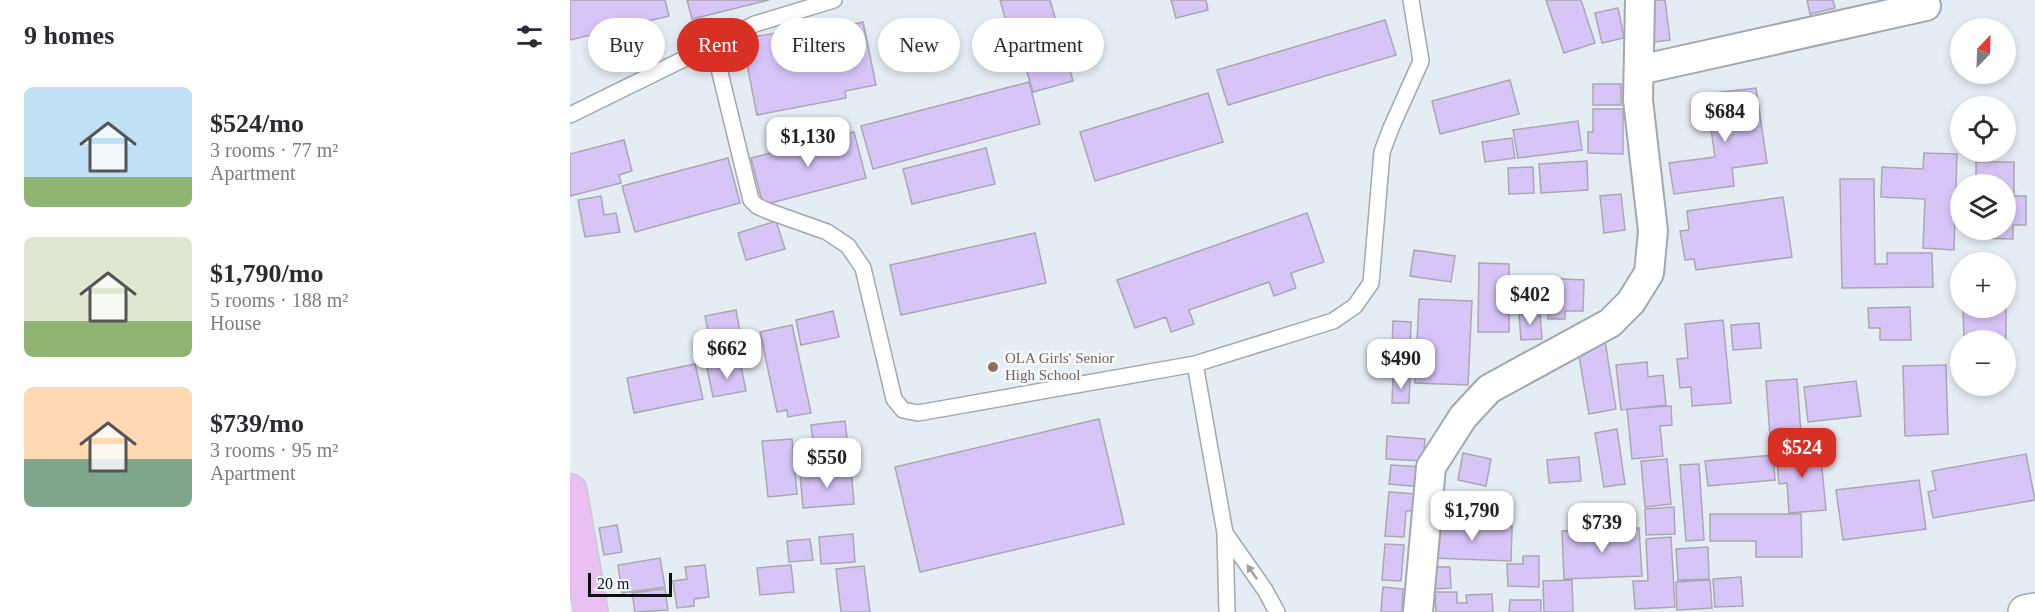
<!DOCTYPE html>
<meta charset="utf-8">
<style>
body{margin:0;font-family:"Times New Roman",serif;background:#f2f2f3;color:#2b2b33;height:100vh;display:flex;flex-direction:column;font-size:22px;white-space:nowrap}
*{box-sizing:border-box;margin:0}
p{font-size:20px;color:#7c7c81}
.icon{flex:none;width:33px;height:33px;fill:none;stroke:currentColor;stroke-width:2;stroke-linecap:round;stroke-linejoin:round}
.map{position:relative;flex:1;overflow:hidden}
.side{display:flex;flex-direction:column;background:#fff;width:570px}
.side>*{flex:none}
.banner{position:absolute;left:18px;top:18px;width:570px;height:54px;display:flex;gap:12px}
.needle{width:39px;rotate:23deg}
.buttons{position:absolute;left:1380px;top:18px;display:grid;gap:12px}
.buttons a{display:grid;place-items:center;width:66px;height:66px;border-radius:50%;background:#fff;box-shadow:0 3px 9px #0003;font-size:30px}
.scale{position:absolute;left:18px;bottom:15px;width:84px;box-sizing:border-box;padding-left:6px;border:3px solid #0e1113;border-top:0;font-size:16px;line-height:21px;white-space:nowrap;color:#0e1113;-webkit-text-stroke:4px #f5fafe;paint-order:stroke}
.price{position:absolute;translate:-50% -51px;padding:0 14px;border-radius:12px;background:#fff;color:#222;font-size:20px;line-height:39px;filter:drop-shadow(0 2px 3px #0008)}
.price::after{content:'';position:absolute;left:50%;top:36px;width:18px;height:14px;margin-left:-9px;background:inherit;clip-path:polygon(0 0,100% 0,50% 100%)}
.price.current{background:#d93025;color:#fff}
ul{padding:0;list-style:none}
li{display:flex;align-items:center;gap:18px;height:150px;padding:0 24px}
li span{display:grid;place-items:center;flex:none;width:168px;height:120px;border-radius:9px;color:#555}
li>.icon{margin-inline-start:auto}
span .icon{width:72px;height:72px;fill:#fffc;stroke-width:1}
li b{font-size:26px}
h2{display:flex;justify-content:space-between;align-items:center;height:72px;padding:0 24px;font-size:26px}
.pill{padding:0 21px;border-radius:27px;background:#fff;box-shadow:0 3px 9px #0003;font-size:21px;line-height:54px}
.pill.current{background:#d93025;color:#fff}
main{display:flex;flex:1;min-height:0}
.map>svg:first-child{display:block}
.building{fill:#d7c5f8;stroke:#aaa7b0;stroke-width:1.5}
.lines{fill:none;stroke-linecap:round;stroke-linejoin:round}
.service-casing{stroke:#a1a8af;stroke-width:18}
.minor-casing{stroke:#a1a8af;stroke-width:32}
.secondary-casing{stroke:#a1a8af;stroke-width:36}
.primary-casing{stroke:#cacbcb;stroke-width:36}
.service{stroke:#fff;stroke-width:15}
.minor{stroke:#fff;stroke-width:28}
.secondary{stroke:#fff;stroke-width:33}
.primary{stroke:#e9c0f1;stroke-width:33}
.oneway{fill:#9fa0a1}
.education-dot{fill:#8d6e63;stroke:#f5fafe;stroke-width:2}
.labels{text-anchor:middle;stroke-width:5;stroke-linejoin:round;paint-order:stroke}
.education-label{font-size:15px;fill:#785e54;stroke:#f5fafe;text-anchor:start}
</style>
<main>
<section class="side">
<h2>9 homes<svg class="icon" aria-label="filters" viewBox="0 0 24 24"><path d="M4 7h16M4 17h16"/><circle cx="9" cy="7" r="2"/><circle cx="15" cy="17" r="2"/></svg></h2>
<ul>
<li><span style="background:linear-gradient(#bfe0f5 75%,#8fb573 0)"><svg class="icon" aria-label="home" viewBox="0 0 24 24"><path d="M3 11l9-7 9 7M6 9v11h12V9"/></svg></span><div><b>$524/mo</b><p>3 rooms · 77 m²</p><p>Apartment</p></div></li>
<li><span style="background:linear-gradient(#dfe7d0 70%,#8fb573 0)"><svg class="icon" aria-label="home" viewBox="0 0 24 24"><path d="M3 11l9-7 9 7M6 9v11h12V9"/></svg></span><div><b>$1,790/mo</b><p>5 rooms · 188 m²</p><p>House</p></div></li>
<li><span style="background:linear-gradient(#ffd9b3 60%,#7fa58c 0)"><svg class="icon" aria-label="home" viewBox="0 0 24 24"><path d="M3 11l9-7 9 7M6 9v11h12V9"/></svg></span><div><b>$739/mo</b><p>3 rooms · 95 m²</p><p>Apartment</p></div></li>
</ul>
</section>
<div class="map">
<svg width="1465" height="612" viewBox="0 0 1465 612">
<rect width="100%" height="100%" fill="#e5edf4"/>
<path class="building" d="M0,0H95L99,16L0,40Z
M117,0H199L122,19Z
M430,0H480L503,81L463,92L454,62L448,64Z
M601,0H636L638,10L606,18Z
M976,0H1011L1025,43L994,53Z
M1071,0H1095L1100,40L1076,43Z
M1237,0H1263L1265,8L1240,14Z
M1048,8L1054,38L1032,43L1025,13Z
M815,20L826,55L658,105L647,70Z
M293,22L306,85L275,91L276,98L187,115L172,39L261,23L262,29Z
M940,80L949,114L870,134L862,101Z
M459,82L470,124L303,169L291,126Z
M1023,84H1051V105H1023Z
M1186,88L1197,163L1162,168L1164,186L1104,194L1099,163L1145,157L1136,94Z
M638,93L653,142L525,181L510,132Z
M1023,109H1053V154L1018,153V132H1023Z
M1008,121L1012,150L948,158L943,130Z
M284,132L296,178L193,205L181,158Z
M942,138L945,158L915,162L912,142Z
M54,140L62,171L49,175L51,183L0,196V154Z
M416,148L425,184L342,204L333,169Z
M1354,153L1387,154L1384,250L1353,248L1355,199L1311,197L1312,167L1353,169Z
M158,158L170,203L65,232L52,186Z
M1017,161L1018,190L971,193L969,164Z
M1406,162H1444V196H1456V225H1443V239L1405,238V230H1436V184H1406Z
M963,167L964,193L939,194L938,168Z
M1270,179H1304L1305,264H1317V253H1362L1363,287L1272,288Z
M1051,194L1055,230L1034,233L1030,196Z
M31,196L34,215L46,213L50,232L15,237L8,200Z
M1213,197L1222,257L1126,270L1124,259L1115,260L1110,231L1119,230L1117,211Z
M737,213L754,262L721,273L726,288L704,296L699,282L619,310L624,324L601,332L596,317L565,328L547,280Z
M206,221L215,249L176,260L168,233Z
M465,233L476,283L331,315L320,265Z
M844,250L885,256L881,282L840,276Z
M909,263L939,264V332H908Z
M972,278L1014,280L1013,311H995V319H978V295H971Z
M849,299L902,301L898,385L845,383Z
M1436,301V340H1394L1393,308H1436Z
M1340,307L1341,340H1310V328H1299L1298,308Z
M166,310L173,348L143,353L135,316Z
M263,311L269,337L231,345L226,320Z
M970,313L972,339L951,340L949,314Z
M1153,320L1161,403L1122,406L1121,387L1110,388L1107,359L1118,358L1115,324Z
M823,321L841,322L840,351L822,350Z
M1189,323L1191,348L1163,350L1161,325Z
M222,325L241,413L218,417L217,410L207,412L190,332Z
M1035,341L1046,409L1019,414L1007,345Z
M170,362L176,391L143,397L137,368Z
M1077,362L1078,377L1093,375L1096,405L1051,410L1046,365Z
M125,364L133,399L64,413L57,378Z
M1376,365L1378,434L1335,436L1333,366Z
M823,377L840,378L839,403H822Z
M1227,379L1231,433L1200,436L1196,381Z
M1286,381L1291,416L1238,422L1234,387Z
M1101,406L1102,425L1090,426L1093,456L1062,459L1057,409Z
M529,419L554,524L350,572L325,467Z
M275,421L280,462L246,466L241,425Z
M1047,429L1055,484L1034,487L1025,433Z
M817,436L855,439L853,461L816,459Z
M222,439L227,494L198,497L192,441Z
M1250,448L1256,510L1219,513L1217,483L1209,484L1206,452Z
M893,453L921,459L916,486L888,480Z
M1456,454L1465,500L1363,518L1358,492L1366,490L1362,471Z
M1203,455L1205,480L1138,486L1135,461Z
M1009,457L1011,481L979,483L977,460Z
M1097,459L1101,504L1075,507L1071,461Z
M1129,464L1134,540L1116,541L1110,465Z
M821,465L853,467L852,487L819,484Z
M281,469L284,504L233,508L230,474Z
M1349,480L1356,529L1273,540L1266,490Z
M819,492L846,494L845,511H836L834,537L815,536Z
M1104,507L1105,534L1076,535L1075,509Z
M1140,514H1231L1232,557H1186V541H1140Z
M863,524L942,526L941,561L862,558Z
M47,525L52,552L34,555L29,528Z
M1069,528L1072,576L994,579L992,531Z
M283,534L285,562L251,564L249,537Z
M1101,537L1105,607L1065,609L1063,581H1078L1076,539Z
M240,539L243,560L219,562L217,541Z
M815,544L834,545L831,581L812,580Z
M1138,547L1139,579L1108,580L1106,549Z
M953,556H969V587L938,586L937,564H953Z
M90,558L95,587L52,593L48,565Z
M135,565L139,597L124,599V606L107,608L103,581L117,579L115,567Z
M221,565L224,592L190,595L187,568Z
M294,566L300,612H271L266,569Z
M864,567H880L881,588L865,589Z
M1171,577L1173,606L1145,607L1143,579Z
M1002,580L1003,612H974L973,581Z
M1140,580L1142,608L1107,610L1106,582Z
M813,587L833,589L832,612H811Z
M95,589L98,610L65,612L62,593Z
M865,592H887V603H897L896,595L922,594L923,612H866Z
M940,600H971V612H939Z"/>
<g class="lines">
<g class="service-casing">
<path id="service" d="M143,44L181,200L187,206L198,211L257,232L278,246L293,268L324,399L333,410L348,413L625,364L763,321L785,306L801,283L812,152L821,128L851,61L841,0
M0,115L185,24L264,0
M625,364L655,533L657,612
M655,533L695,590L707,612"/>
</g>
<g class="minor-casing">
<path id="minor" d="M1069,70L1356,6
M848,612L861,467L893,417L919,389L1040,323L1061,302L1079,273L1083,231L1068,100L1070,0"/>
</g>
<g class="secondary-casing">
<path id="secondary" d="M1455,612L1465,610"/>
</g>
<g class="primary-casing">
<path id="primary" d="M0,491L21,612"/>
</g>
<use href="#service" class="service"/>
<use href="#minor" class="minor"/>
<use href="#secondary" class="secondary"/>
<use href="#primary" class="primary"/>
</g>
<defs><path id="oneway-solid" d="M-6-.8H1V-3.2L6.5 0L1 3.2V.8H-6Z" transform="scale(1.5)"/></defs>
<use class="oneway" href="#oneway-solid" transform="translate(682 572) rotate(-125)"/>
<circle class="education-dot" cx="423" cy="367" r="6"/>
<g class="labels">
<g class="education-label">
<text x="435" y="363">OLA Girls' Senior<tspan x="435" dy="17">High School</tspan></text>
</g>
</g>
</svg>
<div class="buttons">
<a><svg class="needle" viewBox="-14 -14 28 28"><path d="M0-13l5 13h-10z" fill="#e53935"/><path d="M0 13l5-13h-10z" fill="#7c7c81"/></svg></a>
<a><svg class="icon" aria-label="locate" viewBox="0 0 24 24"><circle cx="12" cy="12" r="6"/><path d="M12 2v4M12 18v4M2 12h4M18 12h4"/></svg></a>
<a><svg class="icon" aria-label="layers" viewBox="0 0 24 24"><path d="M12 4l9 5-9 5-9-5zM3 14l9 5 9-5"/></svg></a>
<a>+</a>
<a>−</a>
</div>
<div class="scale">20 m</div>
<b class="price" style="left:1155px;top:143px">$684</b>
<b class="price" style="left:238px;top:168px">$1,130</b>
<b class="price" style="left:960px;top:326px">$402</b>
<b class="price" style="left:157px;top:380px">$662</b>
<b class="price" style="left:831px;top:390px">$490</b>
<b class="price current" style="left:1232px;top:479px">$524</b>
<b class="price" style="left:257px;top:489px">$550</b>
<b class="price" style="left:902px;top:542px">$1,790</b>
<b class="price" style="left:1032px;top:554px">$739</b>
<div class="banner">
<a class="pill">Buy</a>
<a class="pill current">Rent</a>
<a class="pill">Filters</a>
<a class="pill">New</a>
<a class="pill">Apartment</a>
</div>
</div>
</main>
